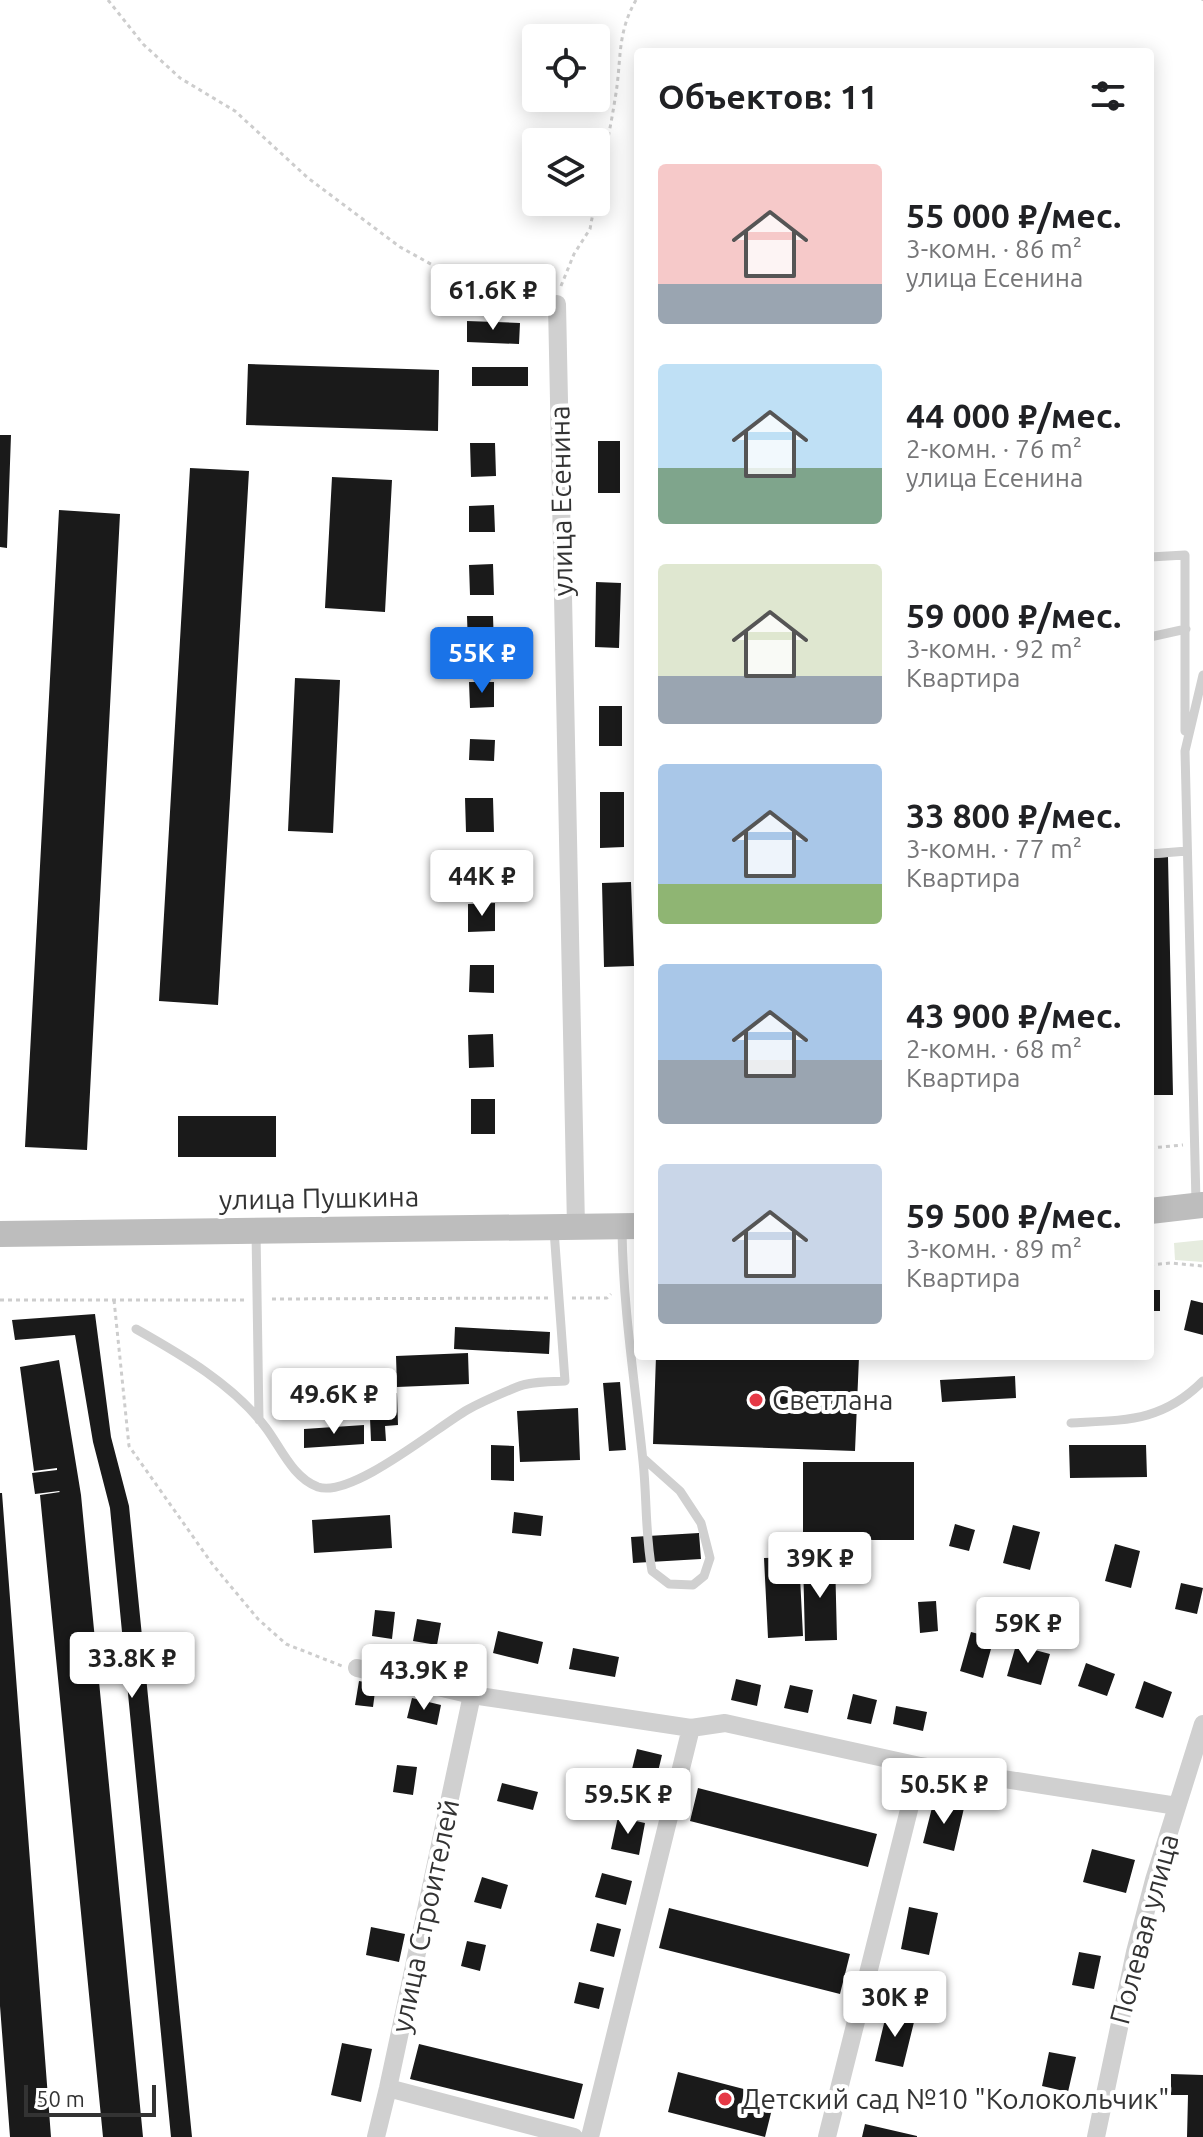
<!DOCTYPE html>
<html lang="ru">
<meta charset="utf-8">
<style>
body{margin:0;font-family:Ubuntu,sans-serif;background:#f6f6f6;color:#202124;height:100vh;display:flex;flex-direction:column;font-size:30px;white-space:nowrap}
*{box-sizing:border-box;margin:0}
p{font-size:26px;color:#757577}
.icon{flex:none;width:44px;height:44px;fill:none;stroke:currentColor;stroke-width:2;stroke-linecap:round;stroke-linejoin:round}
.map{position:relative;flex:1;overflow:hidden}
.sheet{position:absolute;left:634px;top:48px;width:520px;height:1312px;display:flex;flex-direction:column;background:#fff;border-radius:8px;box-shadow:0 4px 20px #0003}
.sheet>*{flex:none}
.fabs{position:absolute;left:522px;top:24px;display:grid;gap:16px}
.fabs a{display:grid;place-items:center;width:88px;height:88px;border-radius:8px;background:#fff;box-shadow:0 4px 20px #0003;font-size:40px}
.scale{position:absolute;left:24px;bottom:20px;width:132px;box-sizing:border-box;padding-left:8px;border:4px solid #333;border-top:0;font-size:22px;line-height:28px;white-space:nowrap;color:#333;-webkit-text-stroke:6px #fff;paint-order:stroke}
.price{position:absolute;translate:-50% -68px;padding:0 18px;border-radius:8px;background:#fff;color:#222;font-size:26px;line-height:52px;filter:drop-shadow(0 2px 4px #0008)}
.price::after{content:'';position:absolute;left:50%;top:48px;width:24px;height:18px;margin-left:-12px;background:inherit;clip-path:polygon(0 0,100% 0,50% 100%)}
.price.active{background:#1a73e8;color:#fff}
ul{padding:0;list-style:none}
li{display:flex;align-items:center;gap:24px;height:200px;padding:0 24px}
li span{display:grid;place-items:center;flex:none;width:224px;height:160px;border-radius:8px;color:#555}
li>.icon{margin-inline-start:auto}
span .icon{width:96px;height:96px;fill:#fffc;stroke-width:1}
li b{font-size:34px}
h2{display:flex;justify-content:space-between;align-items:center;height:96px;padding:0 24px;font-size:34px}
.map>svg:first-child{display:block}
.green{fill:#e6ecdf}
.building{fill:#1a1a1a}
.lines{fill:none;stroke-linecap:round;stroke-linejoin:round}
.path{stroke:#cdcdcd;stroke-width:3;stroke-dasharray:4 4;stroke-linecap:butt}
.service{stroke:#d0d0d0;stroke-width:9}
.minor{stroke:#d0d0d0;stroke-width:18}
.secondary{stroke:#bdbdbd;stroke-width:26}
.poi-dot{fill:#e63946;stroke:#fff;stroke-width:3}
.labels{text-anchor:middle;stroke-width:8;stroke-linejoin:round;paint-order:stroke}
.street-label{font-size:28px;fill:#333;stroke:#fff}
.poi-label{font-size:28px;fill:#333;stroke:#fff;text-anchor:start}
</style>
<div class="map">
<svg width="1203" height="2137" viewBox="0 0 1203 2137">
<rect width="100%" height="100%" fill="#fff"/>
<path class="green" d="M1203,1240V1262L1175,1260L1174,1243Z"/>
<path class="building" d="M467,321L520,323L519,344L467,342Z
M248,364L439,370L438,431L246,425Z
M472,367H528V386H472Z
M0,435H11L7,548L0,547Z
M598,441H620V493H598Z
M470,443H495L496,476L471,477Z
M190,468L249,471L218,1005L159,1001Z
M332,477L392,480L385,612L325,608Z
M494,505L495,532H469V506Z
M59,510L120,514L87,1150L25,1147Z
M493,564L494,595H470L469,565Z
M596,582L621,583L619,648L595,647Z
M467,616H493L494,646H468Z
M295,678L340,680L333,833L288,831Z
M469,682H494V707L470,708Z
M599,706H622V746H599Z
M470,739L495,740L494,761L469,760Z
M600,792H624V847L600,848Z
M465,798H493L494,832H466Z
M1168,857L1173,1095H1150V858Z
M631,882L634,966L604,967L602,883Z
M495,903V931L468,932V904Z
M470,965H494V993L469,992Z
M493,1034L494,1067L469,1068L468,1035Z
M471,1099H495V1134H471Z
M178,1116H276V1157H178Z
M1150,1290H1160V1311H1150Z
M1191,1300L1203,1303V1335L1184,1330Z
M95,1314L111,1437L129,1506L192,2137H171L110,1508L93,1442L75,1335L15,1340L12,1320Z
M455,1327L550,1332L549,1354L454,1349Z
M468,1353L469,1384L397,1387L396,1356Z
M656,1356L859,1357L855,1451L653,1444Z
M59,1360L81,1495L143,2137H103L40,1495L60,1492L59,1491L35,1494L32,1473L57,1470V1468L34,1471L20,1367Z
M1015,1376L1016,1398L942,1402L940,1380Z
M620,1382L626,1450L609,1451L603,1383Z
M397,1393L398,1425L385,1426L386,1441H371L369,1395Z
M578,1408L580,1460L520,1462L517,1411Z
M364,1425V1444L304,1448V1429Z
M491,1445L514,1446V1481L491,1480Z
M1069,1445H1146L1147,1477L1070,1478Z
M803,1462H914V1540H803Z
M0,1493H2L51,2137H10L0,2006Z
M514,1512L543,1516L541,1536L512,1533Z
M390,1515L392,1548L314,1553L312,1520Z
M955,1524L975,1530L969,1551L949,1546Z
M1013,1525L1040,1532L1030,1570L1003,1563Z
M699,1533L701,1559L633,1563L631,1537Z
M1115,1544L1140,1551L1131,1588L1105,1581Z
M799,1557L803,1636L768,1638L764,1558Z
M835,1558L837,1640L805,1641L803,1559Z
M1181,1583L1203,1588L1197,1614L1175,1609Z
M936,1601L938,1631L920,1633L918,1602Z
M375,1610L395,1612L392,1639L372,1636Z
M417,1619L441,1623L437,1645L413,1641Z
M498,1631L543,1642L538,1664L493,1653Z
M971,1632L994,1638L983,1678L960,1671Z
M1016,1645L1050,1654L1041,1685L1007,1676Z
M573,1648L619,1657L615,1677L569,1669Z
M1086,1663L1115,1674L1107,1696L1078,1686Z
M736,1679L761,1685L757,1706L731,1700Z
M359,1681L376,1684L373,1707L355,1705Z
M1144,1681L1172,1692L1163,1718L1135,1708Z
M790,1685L813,1690L808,1713L784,1708Z
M853,1694L877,1700L871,1724L847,1719Z
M412,1698L441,1705L437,1725L407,1718Z
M896,1706L927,1712L923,1731L893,1724Z
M637,1749L662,1755L656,1780L631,1773Z
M397,1765L417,1767L413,1795L393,1792Z
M502,1783L538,1792L533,1810L497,1801Z
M698,1788L877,1834L868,1867L690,1821Z
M934,1800L964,1808L954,1851L923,1843Z
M618,1817L645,1823L639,1855L611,1849Z
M1092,1849L1135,1860L1126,1893L1083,1882Z
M602,1873L632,1881L626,1905L595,1897Z
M482,1877L508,1885L501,1909L474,1902Z
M909,1907L938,1913L929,1955L901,1949Z
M669,1908L850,1954L840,1994L659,1948Z
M597,1923L621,1929L614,1957L590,1951Z
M371,1927L405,1934L399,1962L366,1955Z
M467,1941L486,1945L480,1971L461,1966Z
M1079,1952L1101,1956L1094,1989L1072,1985Z
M579,1982L604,1988L599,2009L574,2003Z
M887,2011L915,2018L903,2067L875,2061Z
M342,2043L372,2049L361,2102L331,2095Z
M419,2044L583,2084L574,2119L410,2079Z
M1049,2052L1076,2057L1068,2092L1042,2086Z
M678,2072L775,2097L765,2137L668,2112Z
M1171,2074L1203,2075V2137H1187L1188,2095H1171Z
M865,2124L917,2136V2137H862Z"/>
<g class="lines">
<path class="path" d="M108,0L143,44L180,78L235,111L308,178L400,247L465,283L539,304
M1203,0V1
M596,199C602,165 610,132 615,99C622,61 616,35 636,0
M561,286L574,254L590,229L595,202
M1150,1148L1183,1145
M1150,1265L1171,1263L1203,1266
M572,1298H607L611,1294
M272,1299L548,1298
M0,1300H244
M114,1300L129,1446L213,1565L258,1619L286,1644L342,1666"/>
<path class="service" d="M1150,557L1185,555V731
M1150,637L1186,629
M1150,854L1187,851
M1196,1202L1185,751L1203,675
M622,1230C623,1308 635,1383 643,1461C647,1498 645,1534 652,1571L669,1584L693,1585L704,1576L710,1558L701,1523L680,1491L643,1458
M256,1231L259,1420
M136,1329C182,1355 234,1385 266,1428C281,1448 293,1478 318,1487C352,1498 436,1428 467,1410C483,1401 500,1394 517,1387C531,1381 550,1382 565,1381L554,1230
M1071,1423C1126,1420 1162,1422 1203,1381"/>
<path class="minor" d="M557,304L576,1227
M357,1668L472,1695L388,2088L376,2137
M472,1695L691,1728L725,1723L920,1766L1177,1806
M388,2088L574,2137
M590,2137L691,1728
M827,2137L920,1766
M1096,2137L1135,1952L1154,1880L1203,1724"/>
<path class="secondary" d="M1150,1211L1203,1205
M0,1234L638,1226"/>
</g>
<g class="poi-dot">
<circle cx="756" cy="1400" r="8"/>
<circle cx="725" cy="2099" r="8"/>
</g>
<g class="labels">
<g class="street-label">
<text transform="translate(561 501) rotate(-91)" y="10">улица Есенина</text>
<text transform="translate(319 1198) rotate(-1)" y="10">улица Пушкина</text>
<text transform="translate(425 1916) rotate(-78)" y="10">улица Строителей</text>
<text transform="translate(1144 1929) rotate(-75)" y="10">Полевая улица</text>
</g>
<g class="poi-label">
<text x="772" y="1410">Светлана</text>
<text x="741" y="2109">Детский сад №10 "Колокольчик"</text>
</g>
</g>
</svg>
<div class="fabs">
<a><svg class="icon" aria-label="locate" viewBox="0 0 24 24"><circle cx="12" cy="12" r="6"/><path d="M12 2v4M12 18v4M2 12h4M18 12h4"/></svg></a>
<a><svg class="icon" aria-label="layers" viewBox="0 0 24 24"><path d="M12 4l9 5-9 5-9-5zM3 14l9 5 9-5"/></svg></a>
</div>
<div class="scale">50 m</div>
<b class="price" style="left:493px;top:332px">61.6K ₽</b>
<b class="price active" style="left:482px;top:695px">55K ₽</b>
<b class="price" style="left:482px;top:918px">44K ₽</b>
<b class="price" style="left:334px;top:1436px">49.6K ₽</b>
<b class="price" style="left:820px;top:1600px">39K ₽</b>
<b class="price" style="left:1028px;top:1665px">59K ₽</b>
<b class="price" style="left:132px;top:1700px">33.8K ₽</b>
<b class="price" style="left:424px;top:1712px">43.9K ₽</b>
<b class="price" style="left:944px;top:1826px">50.5K ₽</b>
<b class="price" style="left:628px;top:1836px">59.5K ₽</b>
<b class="price" style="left:895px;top:2039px">30K ₽</b>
<section class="sheet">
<h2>Объектов: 11<svg class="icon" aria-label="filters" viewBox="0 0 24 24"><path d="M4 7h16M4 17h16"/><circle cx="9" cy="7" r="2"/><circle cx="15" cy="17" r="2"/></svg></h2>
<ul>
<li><span style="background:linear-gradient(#f6c9c9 75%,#9aa5b1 0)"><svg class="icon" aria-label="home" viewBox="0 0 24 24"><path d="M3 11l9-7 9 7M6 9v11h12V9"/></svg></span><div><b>55 000 ₽/мес.</b><p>3-комн. · 86 m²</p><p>улица Есенина</p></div></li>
<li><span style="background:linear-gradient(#bfe0f5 65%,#7fa58c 0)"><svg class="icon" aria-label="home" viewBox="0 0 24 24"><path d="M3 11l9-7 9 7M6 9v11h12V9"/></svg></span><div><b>44 000 ₽/мес.</b><p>2-комн. · 76 m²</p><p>улица Есенина</p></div></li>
<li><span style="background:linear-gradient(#dfe7d0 70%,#9aa5b1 0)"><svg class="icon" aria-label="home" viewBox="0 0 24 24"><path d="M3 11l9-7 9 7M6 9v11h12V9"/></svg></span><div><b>59 000 ₽/мес.</b><p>3-комн. · 92 m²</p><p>Квартира</p></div></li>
<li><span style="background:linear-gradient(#a9c7e8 75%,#8fb573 0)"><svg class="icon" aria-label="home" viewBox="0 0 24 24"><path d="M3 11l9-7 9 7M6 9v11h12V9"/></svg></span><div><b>33 800 ₽/мес.</b><p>3-комн. · 77 m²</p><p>Квартира</p></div></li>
<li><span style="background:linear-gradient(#a9c7e8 60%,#9aa5b1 0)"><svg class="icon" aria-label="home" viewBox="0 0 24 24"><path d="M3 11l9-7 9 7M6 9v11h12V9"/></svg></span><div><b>43 900 ₽/мес.</b><p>2-комн. · 68 m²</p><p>Квартира</p></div></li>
<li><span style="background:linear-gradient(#c9d6e8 75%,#9aa5b1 0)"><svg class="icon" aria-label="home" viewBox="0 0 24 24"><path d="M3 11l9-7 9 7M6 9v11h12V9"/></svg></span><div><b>59 500 ₽/мес.</b><p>3-комн. · 89 m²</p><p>Квартира</p></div></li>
</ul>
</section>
</div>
